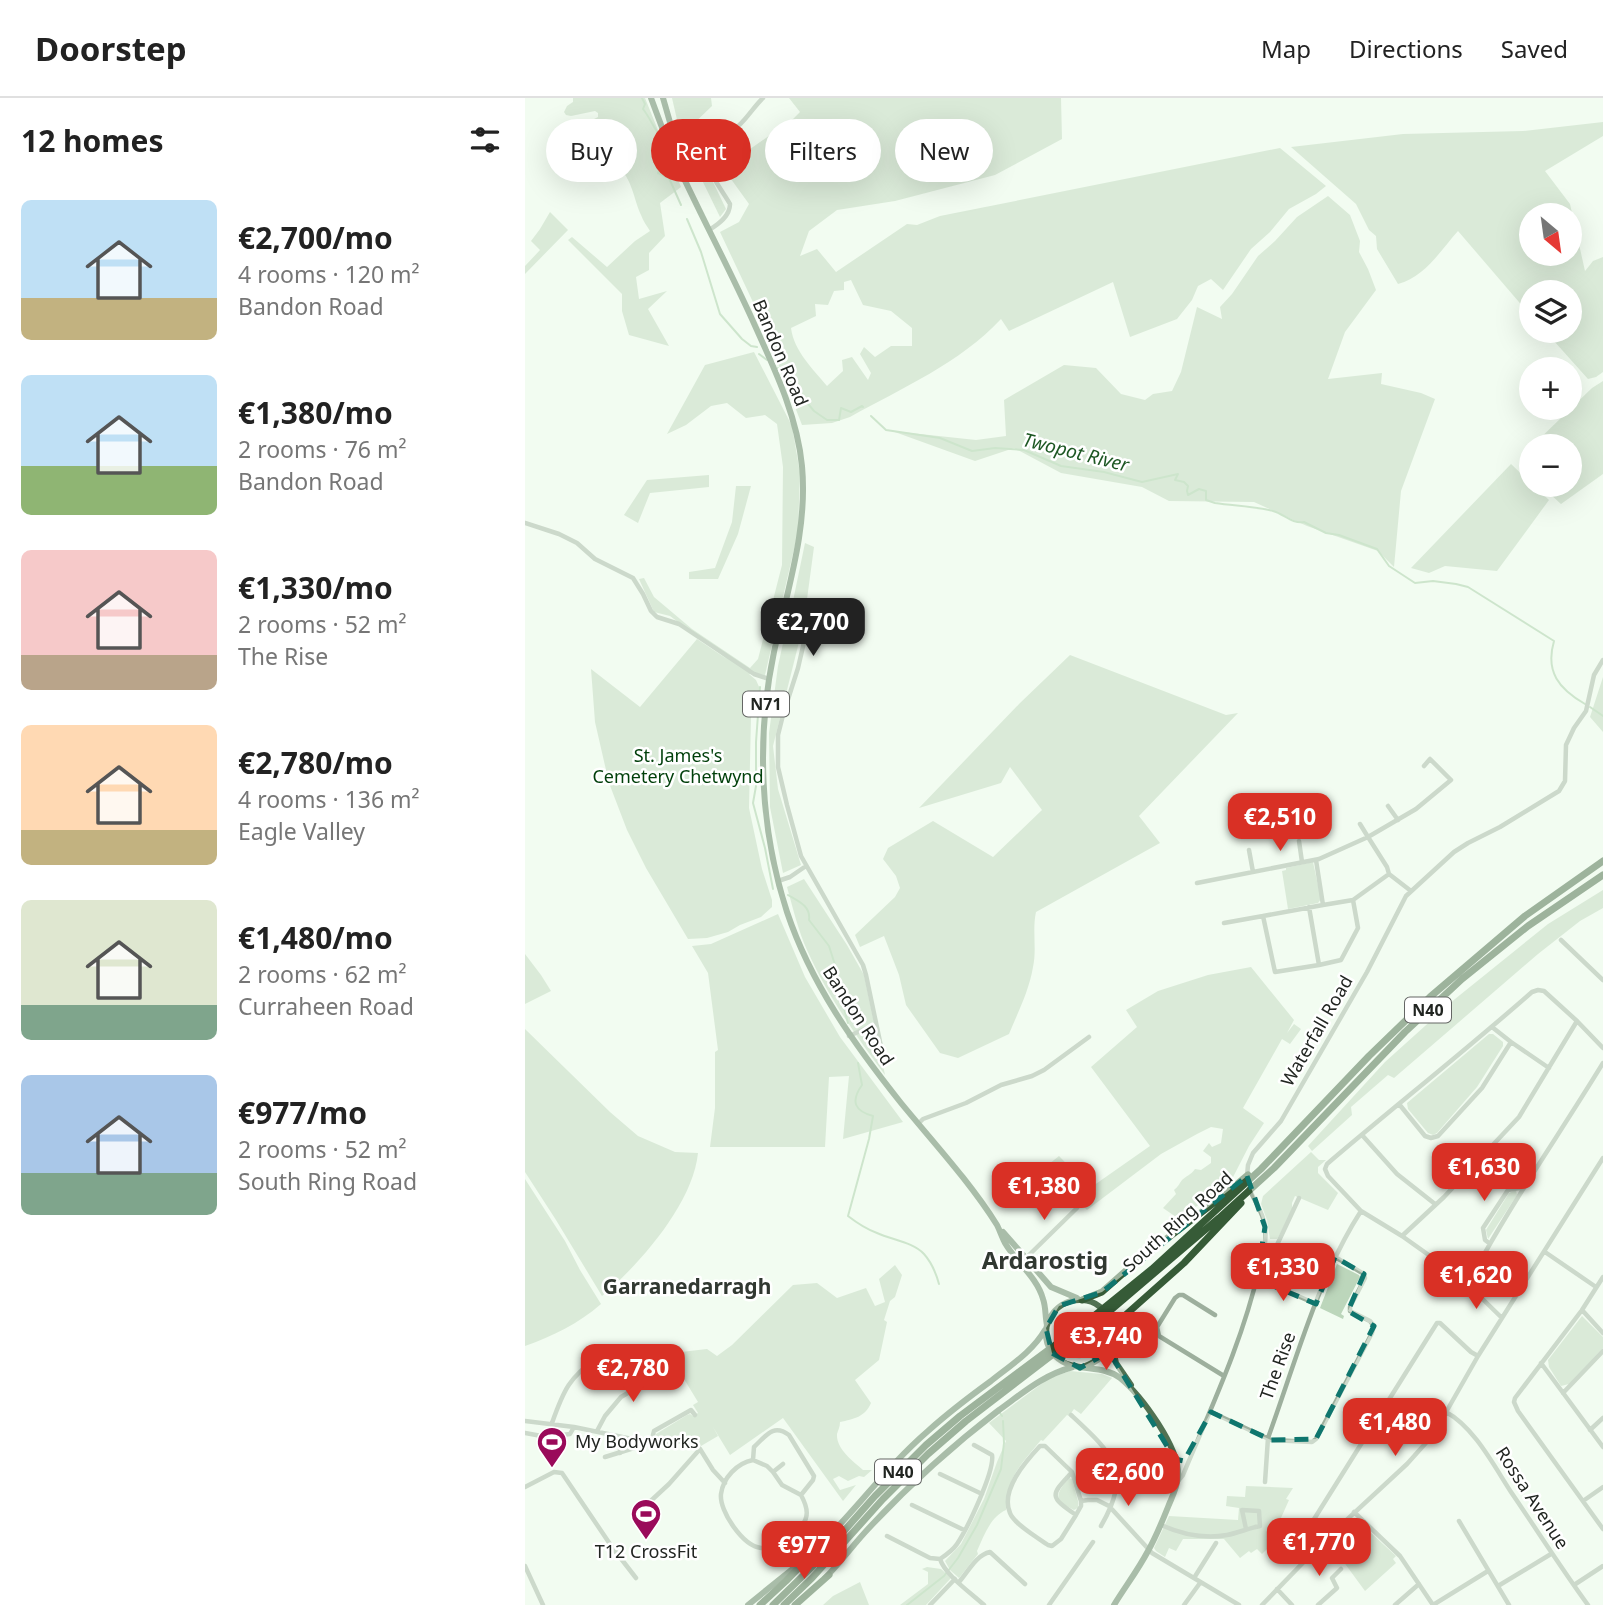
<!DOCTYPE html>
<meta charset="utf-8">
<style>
body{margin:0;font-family:"Noto Sans",sans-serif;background:#f6f6f6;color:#222;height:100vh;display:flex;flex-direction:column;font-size:26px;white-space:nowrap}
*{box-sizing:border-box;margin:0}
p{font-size:23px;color:#767676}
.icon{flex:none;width:38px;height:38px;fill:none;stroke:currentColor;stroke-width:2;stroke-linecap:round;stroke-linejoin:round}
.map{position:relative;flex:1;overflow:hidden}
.sheet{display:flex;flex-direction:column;background:#fff;width:525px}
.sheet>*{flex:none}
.top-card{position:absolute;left:21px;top:21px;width:665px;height:63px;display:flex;gap:14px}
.needle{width:46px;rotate:151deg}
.buttons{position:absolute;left:994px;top:105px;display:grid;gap:14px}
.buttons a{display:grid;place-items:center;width:63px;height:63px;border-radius:50%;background:#fff;box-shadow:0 7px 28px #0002;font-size:35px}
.price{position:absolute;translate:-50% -60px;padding:0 16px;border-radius:14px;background:#d93025;color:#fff;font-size:23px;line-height:46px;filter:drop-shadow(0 2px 4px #0008)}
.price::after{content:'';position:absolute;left:50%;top:42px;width:21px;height:16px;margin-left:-10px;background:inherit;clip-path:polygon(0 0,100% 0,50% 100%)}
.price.current{background:#222;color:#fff}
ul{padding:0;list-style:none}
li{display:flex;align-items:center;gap:21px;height:175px;padding:0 21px}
li span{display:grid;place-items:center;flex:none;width:196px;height:140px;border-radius:10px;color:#555}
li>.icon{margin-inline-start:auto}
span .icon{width:84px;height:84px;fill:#fffc;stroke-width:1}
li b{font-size:30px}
h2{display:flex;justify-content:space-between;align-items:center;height:84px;padding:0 21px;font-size:30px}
.pill{padding:0 24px;border-radius:32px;background:#fff;box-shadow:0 7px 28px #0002;font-size:24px;line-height:63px}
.pill.current{background:#d93025;color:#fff}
header{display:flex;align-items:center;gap:42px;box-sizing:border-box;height:98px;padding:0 35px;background:#fff;border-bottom:2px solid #e0e0e0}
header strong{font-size:33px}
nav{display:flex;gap:38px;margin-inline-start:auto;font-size:24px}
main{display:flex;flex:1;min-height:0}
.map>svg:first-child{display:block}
.green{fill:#bcd6bb;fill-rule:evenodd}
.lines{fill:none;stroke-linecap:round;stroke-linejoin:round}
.stream{stroke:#a1caa1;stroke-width:2}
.minor{stroke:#9daf9d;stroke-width:4.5}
.major{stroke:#517152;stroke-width:6}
.highway{stroke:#365b37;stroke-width:7}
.marked{fill:none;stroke:#0f766e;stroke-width:5;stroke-dasharray:14 9;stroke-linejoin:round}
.labels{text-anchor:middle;stroke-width:5;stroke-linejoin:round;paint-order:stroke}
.shield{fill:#fff;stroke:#646664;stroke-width:2}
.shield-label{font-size:16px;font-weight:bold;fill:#212521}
.street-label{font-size:18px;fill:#212521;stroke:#fff}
.park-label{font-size:18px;fill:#003f0a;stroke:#fff}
.poi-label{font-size:18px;fill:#212521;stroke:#fff;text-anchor:start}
.water-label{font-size:19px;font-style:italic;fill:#1d5723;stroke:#fff}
.quarter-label{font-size:21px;font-weight:bold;fill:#313831;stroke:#fff}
.district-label{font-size:24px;font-weight:bold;fill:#313831;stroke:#fff}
</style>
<header>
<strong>Doorstep</strong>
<nav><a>Map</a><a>Directions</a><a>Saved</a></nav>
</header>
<main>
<section class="sheet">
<h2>12 homes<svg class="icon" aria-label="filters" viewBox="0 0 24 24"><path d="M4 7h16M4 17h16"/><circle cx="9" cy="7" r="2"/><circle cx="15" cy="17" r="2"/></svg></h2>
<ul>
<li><span style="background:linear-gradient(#bfe0f5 70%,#c2b280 0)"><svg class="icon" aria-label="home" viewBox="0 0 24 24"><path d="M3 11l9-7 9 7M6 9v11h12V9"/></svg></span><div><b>€2,700/mo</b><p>4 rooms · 120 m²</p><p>Bandon Road</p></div></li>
<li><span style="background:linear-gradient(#bfe0f5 65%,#8fb573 0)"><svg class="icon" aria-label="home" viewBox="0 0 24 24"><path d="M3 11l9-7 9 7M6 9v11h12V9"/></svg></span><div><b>€1,380/mo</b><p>2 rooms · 76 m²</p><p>Bandon Road</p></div></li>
<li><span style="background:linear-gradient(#f6c9c9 75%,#b9a48a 0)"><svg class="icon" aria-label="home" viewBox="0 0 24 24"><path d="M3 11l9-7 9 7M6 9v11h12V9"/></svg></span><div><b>€1,330/mo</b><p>2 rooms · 52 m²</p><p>The Rise</p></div></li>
<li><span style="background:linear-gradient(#ffd9b3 75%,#c2b280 0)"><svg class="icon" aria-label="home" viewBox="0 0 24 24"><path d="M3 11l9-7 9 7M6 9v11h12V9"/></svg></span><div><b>€2,780/mo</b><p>4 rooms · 136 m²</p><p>Eagle Valley</p></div></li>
<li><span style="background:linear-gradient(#dfe7d0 75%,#7fa58c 0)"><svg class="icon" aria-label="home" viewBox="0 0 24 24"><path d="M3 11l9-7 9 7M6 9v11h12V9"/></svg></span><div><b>€1,480/mo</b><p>2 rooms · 62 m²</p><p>Curraheen Road</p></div></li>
<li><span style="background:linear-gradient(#a9c7e8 70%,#7fa58c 0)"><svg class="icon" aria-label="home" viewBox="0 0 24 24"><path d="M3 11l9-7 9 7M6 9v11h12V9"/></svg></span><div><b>€977/mo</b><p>2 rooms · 52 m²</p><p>South Ring Road</p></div></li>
</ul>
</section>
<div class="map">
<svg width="1078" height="1507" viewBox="0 0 1078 1507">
<rect width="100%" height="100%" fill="#f2fcf1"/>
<path class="green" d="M48,0H120L156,89L135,105L140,138L124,155V172L111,179L114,201L142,193L123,211L144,248L104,237L97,213V196L43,142L47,139L82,169L110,143L125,133C122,128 118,123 116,117C109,102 107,80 93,69L74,75L69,74C62,62 55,51 62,37L67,35L69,31L67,26V22L73,19V15L70,13L46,18L41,17L39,14L42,8L48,4Z
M147,0H186L187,8L160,34L175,57L201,111L195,119L156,39Z
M264,0H536L537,41L470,77L370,103L312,112L284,133L275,158L292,151L311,174L382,126L392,127L415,118L755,50L801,88L791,96L764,111L745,134L726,151L698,192L686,181L673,188L667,202L652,221L605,239L588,184L484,233L476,221C435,265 377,290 325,319L307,325L277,327L235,219L195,134L214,124L224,106L198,70L268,21L275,14ZM326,182L338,207L366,213L387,230V248H366L350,259L339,249L335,256L346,275L343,282L327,259L317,262L318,273L302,288C288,271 269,253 266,230L291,218L290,206L303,207L309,193L319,192V184Z
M1078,24V38L1020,73L1045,106L1060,173L1068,163L1078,159V274L1071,279L1063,281L1020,233H1045V194H1006V218L933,133C915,153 900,179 873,186L852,151L851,138L844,132L831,106L766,49L878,36L998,33ZM1045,117V156H1006V117Z
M803,98L825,117L835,143L834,154L843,171L851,192L820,234L803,281L857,275L856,286L896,295L910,301L876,393L869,469L853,453L782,428L729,404L644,403L617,389L536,375L489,350L450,363L367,333L451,342L481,338L479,302L539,267L571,270L596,296L620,302L628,296L647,293L656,274L672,209L697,221L695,209L707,196L733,158L750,143L772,119Z
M25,114L43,132L0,176V168L15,152L6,143L15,131Z
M229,254L267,328L275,375L273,434L240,577L224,576L231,582L235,591L226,619L224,710L237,771L247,802V809L236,819L215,827L203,834L182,840L163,841L121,770L102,732L84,685L70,624L66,571L115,609L172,541L202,561L145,518L129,514L114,481L119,480L129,499L167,531L225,570L233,561L257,467L258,369L252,326L240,317L221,320L202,305L186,308L161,327L142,336L180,267Z
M1078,283V376L1036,406L1015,387H1045V348H1007L1067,290Z
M986,366L1006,385V387H1008L1024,402L972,473L920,468L904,475L886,470Z
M184,377V389L125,395L113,425L99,417L122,382Z
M211,388H226L213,436L193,481H164V474L190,470L207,424Z
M280,445L289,449L278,531L263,527Z
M260,536L275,540L248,648L253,691L276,767L258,775L245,709L244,635L253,568Z
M545,557L701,617L713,615L614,718L635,745L511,814C507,832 512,851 508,869C504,893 493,914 484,936L433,960L415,955L381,907L374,877L359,838L335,849L330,837L370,799L375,790L371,778L358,761L363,750L408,723L468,759L517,712L485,669L476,685L394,710L495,605Z
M1078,579V634L1065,619Z
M788,764L796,801L793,805L763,811L757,773L761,772V770Z
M279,781L322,847L339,877L360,977C331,938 302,897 282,852C273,832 268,810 262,789Z
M1078,792V810L1055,823L1013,856L869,980L863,977L826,1009L827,1017L787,1053L783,1048L860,964L930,901L1023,826Z
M253,816L280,879L315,939L378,1024L318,1041L324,978L304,979L300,1049H185L190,1010V954L193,952L183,875L167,848L186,846Z
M0,856L16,877L26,893L0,906Z
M726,869L769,922L762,935L769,926L776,931L765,946L757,941L718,1010L739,1025L724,1048L706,1083L657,1119H651L638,1110L651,1096L649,1092C653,1089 654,1086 657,1082C661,1078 666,1077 670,1071L676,1072L686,1065V1059L678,1053L684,1045L687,1049L696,1045L698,1031L686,1029L672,1036L636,1056L562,1112L544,1092L524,1066L534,1058L565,1090L625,1048L566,969L612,929L601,912L633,893L683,877Z
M0,931L85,1014L113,1038L150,1054L173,1055C168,1106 114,1167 77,1198L31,1122L0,1074Z
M964,936H968L978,944V948L952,989L912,1035L908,1037L903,1035L883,1011L882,1005Z
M786,1054L794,1062H801L793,1069V1075L813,1095L803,1112L770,1098L767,1105V1111L754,1138L752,1141H745L742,1122L736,1106L738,1098Z
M0,1081L40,1143L55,1172L76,1206C53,1226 28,1238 0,1248Z
M991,1092L992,1097L963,1141L961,1132L984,1095Z
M812,1166L834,1177L835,1179L816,1216L819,1218L818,1221L795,1210Z
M370,1167L377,1177L370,1199L365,1203L359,1222L362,1224L354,1262L330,1282L346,1305C340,1319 329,1321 315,1324C315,1329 313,1332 312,1336C311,1351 328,1363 338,1372H347L339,1379L334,1378L323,1383L314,1378L308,1381L315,1392L331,1387L318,1403L258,1320L205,1357L188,1329L193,1338L176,1348L167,1341H130L129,1340L131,1336L162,1317L165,1316L168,1318L173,1315L168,1307L173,1304L148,1263L156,1254L182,1251L192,1258L207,1247L268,1187L292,1185L312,1200L341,1190L350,1208L360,1204L354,1181Z
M1057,1218L1078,1239V1250L1044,1286L1036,1288L1024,1269L1023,1262Z
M577,1226C581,1251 563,1269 539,1256Z
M545,1273L577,1276L587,1280L556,1316L549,1311L544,1318L542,1317L518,1343L516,1342C496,1367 482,1378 481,1412C465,1419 459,1438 452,1453L453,1456L434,1480L425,1472L420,1463L436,1446L459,1401L472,1364L481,1343L464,1325L523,1281Z
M544,1380L547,1381L553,1403V1410L549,1412C528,1402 530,1397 544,1380Z
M721,1388L768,1390L761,1401L764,1402L752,1429L764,1440L758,1447L755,1445L748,1452L744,1449L737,1456L732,1451L726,1455L724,1453L715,1460L699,1441H658L651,1453L644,1450L640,1459L631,1453L629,1450L644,1418L713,1422L714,1410L701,1408L702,1398L720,1399Z
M830,1426L845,1434L871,1458L868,1461L871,1465L840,1493L818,1463L807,1439Z
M402,1469L416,1471L426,1480L401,1507H375L403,1486V1474L397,1471Z
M335,1484L344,1507H298L308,1498Z"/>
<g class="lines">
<path class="stream" d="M117,0L120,6L118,11C126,21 129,32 138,41L134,55L138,64L133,75L144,80L156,107
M162,121L176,154L195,216L217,241L226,248L232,249
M234,256L242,262
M253,270L289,313L302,322H314L316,310L326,314L337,308L338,309
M346,318L361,332L415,340L447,353L470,350L499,352L536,368L579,374L617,384L653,376L650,382L659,384L663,388L662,393L663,397L674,391L681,393V402L690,405C709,408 729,408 748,413C759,416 767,426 779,424L801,435L814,437L852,451L864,468L890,485L908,483L931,486L943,489L1029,543C1020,574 1034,591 1060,606
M235,589L231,644V688L228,705L240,750L248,791
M1065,609L1078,618
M263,797C273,803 286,808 284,822L304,848L311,870L317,903L323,925
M333,965L337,987C325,1004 330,1013 348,1018L344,1041L323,1118C332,1125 341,1131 352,1135C367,1142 388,1144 399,1156C407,1165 411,1175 414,1186
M475,1315L477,1318
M382,1507L419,1478L433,1460L452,1427L476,1371L479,1345L478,1323"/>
<path class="minor" d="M184,132C194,126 205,118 205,106C198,93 164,50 181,38C189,32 200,37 208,32C219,26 228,9 238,0
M0,425L34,436L52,445L70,461L108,480L118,496L126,513L132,519L154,526L229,576L244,581
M285,518L273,570L258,617L253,637V669L262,707L276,758L338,867L341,877L358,958
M255,529L280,535
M863,708L873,722
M774,743L777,764
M724,752L728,774
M791,762L798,807L828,802L864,776
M253,783L265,779L281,768
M672,785L794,761L843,739L835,726
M886,793L864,776L862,769L843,739L891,711L926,682L905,661L899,668
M784,809L794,867L816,862L833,830L828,802
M699,825L738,818
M1036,842L1078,882
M794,867L750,874L738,818L798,807
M324,938L351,926
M986,944L1024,970
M874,1006L900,1038L906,1040L913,1038L957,990L986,944L967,929
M393,1026L398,1021L441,1005L476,987L507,978L519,972L564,939
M837,1037L872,1076L910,1106
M722,1078L723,1067L728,1055L756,1023L842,874L881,798L929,754L943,745L975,729L1034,693L1040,683L1041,647L1049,630L1061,613L1069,577L1078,562
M877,1138L919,1099L994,1019L1052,923
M964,1145L960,1142L958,1130L983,1092L994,1090L997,1091
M1020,1154L1071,1189
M502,1162L504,1157L552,1110
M743,1166L774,1100
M1078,1179L1057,1212L990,1300L989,1304L993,1313L1078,1431
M732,1182L741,1184L791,1206
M943,1186C983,1109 1033,1039 1078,965
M1057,1212L1078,1235
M690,1217L658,1197H654L650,1200L632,1229L634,1238L699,1278
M977,1220L936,1180L877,1138L836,1113L803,1078L800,1071L802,1066C870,1008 940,953 1007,894L1013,892L1019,893L1052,923L1078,950
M1016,1265L1078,1349
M1038,1295L1078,1253
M686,1314L746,1342L787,1344L791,1341L847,1235L849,1228L845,1223L825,1213V1209L840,1180L839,1176L810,1159
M921,1314C949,1329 969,1368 986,1394C1012,1432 1036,1470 1063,1507
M546,1317C587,1355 608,1373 576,1428
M0,1323L49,1329L126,1345L166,1343L175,1351L188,1372L200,1385
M27,1325C39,1291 44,1280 74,1258
M1065,1332L1078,1320
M72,1333L80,1318L96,1299L147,1269L150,1275
M0,1335L22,1339L45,1336L49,1329
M126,1345L129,1333L166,1312L170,1317
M449,1347L467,1357C470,1373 442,1431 432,1446C428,1452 421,1457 415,1461C420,1477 446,1495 459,1507
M95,1355V1340
M80,1359L109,1350
M228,1362L242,1368L248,1374L257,1387L276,1397C283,1410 285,1420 274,1431C266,1440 249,1451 236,1450C218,1448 194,1413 196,1396C198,1380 212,1365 228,1362Z
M228,1362L229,1349C241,1338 248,1325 264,1337L289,1378L288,1382L276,1397
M248,1374L258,1366
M547,1374L520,1348H515C501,1363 475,1392 485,1415C489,1426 513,1440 523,1447L527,1448L536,1441L551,1417
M415,1376L457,1396
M653,1383L658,1377C686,1310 718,1242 734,1171C738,1157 742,1143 740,1129C739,1115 729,1103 724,1090
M740,1384L743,1340L749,1323C774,1252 795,1177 836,1113
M0,1389L29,1374L37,1375L87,1449L111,1480
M556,1403L547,1374C526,1397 523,1398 551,1417L556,1408V1403L563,1402H572L584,1408L627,1455L714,1507
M1058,1403L1078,1389
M387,1407L439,1432
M117,1411L144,1386L175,1351
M829,1414L875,1458L908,1507L963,1473
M934,1423L984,1507
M758,1425L766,1427L786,1426
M636,1427C656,1436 680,1441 702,1437C713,1435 724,1430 735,1428L734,1413L717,1412L721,1431
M362,1438L405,1460L415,1461
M801,1441L785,1429L786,1426L912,1225H915L946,1254L953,1258
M0,1468L18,1507
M669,1480L691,1445
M434,1484C443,1474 451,1457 465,1454L500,1486
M1049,1487L1078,1468
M973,1488L1026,1456
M752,1491L767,1507
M405,1507L430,1481
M524,1507L568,1444
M659,1507L675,1485
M737,1507L801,1441L882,1366L908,1337L953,1258L1078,1060
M793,1507L812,1490L807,1480L816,1471
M870,1507L894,1486"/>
<path class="major" d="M126,0C133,19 140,38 148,57C173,112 202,166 227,221C248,268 272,316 277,368C283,432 262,492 249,554C231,640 235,731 262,814C286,886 329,946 376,1005C408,1044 445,1084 472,1127C475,1133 477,1139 480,1145C491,1164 512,1179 518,1201C521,1209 520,1218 522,1227
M138,0L159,73
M478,1134L526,1189L552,1200
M586,1243L591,1265L606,1287
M555,1270C564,1267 572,1264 578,1257C597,1238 584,1203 557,1202C527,1200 509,1236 530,1258C548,1276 576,1265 595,1280C616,1297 656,1351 653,1379C652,1390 647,1399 643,1409C637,1424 631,1439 623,1453C613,1472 600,1489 589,1507
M284,1458C326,1419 359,1371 403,1333C423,1315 444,1299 466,1283C486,1267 507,1254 520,1232
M300,1480C315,1465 328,1447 343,1431C383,1388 427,1348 474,1312C499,1294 518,1277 548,1269
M223,1507L270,1469"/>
<path class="highway" d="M557,1202L577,1194L611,1164L698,1098L723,1077
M587,1232L596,1221L659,1165L716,1105
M235,1507L261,1483L286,1457
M248,1507L287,1469L350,1398L401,1347L435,1318L569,1218L627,1171L736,1071L844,958L905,899L1000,818L1078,763
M259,1507L287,1480L358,1401L403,1356L441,1323L587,1211L694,1120L749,1070L880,934L937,881L1003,828L1078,777
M270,1507L304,1477"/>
</g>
<path d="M0 0H1078V1507H0ZM722,1078L740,1129L732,1181L791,1206L810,1159L839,1176L823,1213L849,1228L791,1341L746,1342L686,1314L659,1363L650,1361L584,1254L555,1270L527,1255L521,1230L534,1208L577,1194Z" fill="#f2fcf1" fill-opacity=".55" fill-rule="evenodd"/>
<path class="marked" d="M722,1078L740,1129L732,1181L791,1206L810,1159L839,1176L823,1213L849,1228L791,1341L746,1342L686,1314L659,1363L650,1361L584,1254L555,1270L527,1255L521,1230L534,1208L577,1194Z"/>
<defs>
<g id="stadium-pin" transform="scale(1.575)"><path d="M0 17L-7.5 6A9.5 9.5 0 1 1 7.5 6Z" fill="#9a0a5a" stroke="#fff"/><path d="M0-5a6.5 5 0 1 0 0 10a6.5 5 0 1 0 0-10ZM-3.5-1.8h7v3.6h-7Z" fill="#fff"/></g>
</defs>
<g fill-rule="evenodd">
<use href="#stadium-pin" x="27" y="1344"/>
<use href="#stadium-pin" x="121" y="1416"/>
</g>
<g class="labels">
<g class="shield">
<rect x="218" y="593.5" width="46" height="25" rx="5"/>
<rect x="880" y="899.5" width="46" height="25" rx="5"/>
<rect x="350" y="1361.5" width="46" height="25" rx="5"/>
</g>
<g class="shield-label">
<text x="241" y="612">N71</text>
<text x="903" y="918">N40</text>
<text x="373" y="1380">N40</text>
</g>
<g class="street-label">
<text transform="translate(255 255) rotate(67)" y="6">Bandon Road</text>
<text transform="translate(333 918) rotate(57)" y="6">Bandon Road</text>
<text transform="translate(792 933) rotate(-60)" y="6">Waterfall Road</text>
<text transform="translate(653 1124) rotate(-42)" y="6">South Ring Road</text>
<text transform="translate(753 1268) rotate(-70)" y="6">The Rise</text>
<text transform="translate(1007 1400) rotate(57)" y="6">Rossa Avenue</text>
</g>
<g class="park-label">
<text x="153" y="664">St. James's<tspan x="153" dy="21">Cemetery Chetwynd</tspan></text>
</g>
<g class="poi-label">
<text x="50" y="1350">My Bodyworks</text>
<text x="121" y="1460" text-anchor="middle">T12 CrossFit</text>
</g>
<g class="water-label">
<text transform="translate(551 354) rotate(14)" y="7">Twopot River</text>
</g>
<g class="quarter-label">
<text x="162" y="1196">Garranedarragh</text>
</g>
<g class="district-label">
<text x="520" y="1171">Ardarostig</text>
</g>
</g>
</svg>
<div class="buttons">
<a><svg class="needle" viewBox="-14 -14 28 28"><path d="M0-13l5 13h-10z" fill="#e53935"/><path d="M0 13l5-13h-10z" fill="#767676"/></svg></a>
<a><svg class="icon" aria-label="layers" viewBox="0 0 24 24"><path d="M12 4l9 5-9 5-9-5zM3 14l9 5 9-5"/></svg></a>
<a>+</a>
<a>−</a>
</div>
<b class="price current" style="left:288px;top:560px">€2,700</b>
<b class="price" style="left:755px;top:755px">€2,510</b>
<b class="price" style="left:959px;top:1105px">€1,630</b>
<b class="price" style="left:519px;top:1124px">€1,380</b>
<b class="price" style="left:758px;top:1205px">€1,330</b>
<b class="price" style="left:951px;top:1213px">€1,620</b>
<b class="price" style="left:581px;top:1274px">€3,740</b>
<b class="price" style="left:108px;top:1306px">€2,780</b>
<b class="price" style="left:870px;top:1360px">€1,480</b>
<b class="price" style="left:603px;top:1410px">€2,600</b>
<b class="price" style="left:794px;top:1480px">€1,770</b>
<b class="price" style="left:279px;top:1483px">€977</b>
<div class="top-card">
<a class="pill">Buy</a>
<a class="pill current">Rent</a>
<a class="pill">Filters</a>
<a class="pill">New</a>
</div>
</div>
</main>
